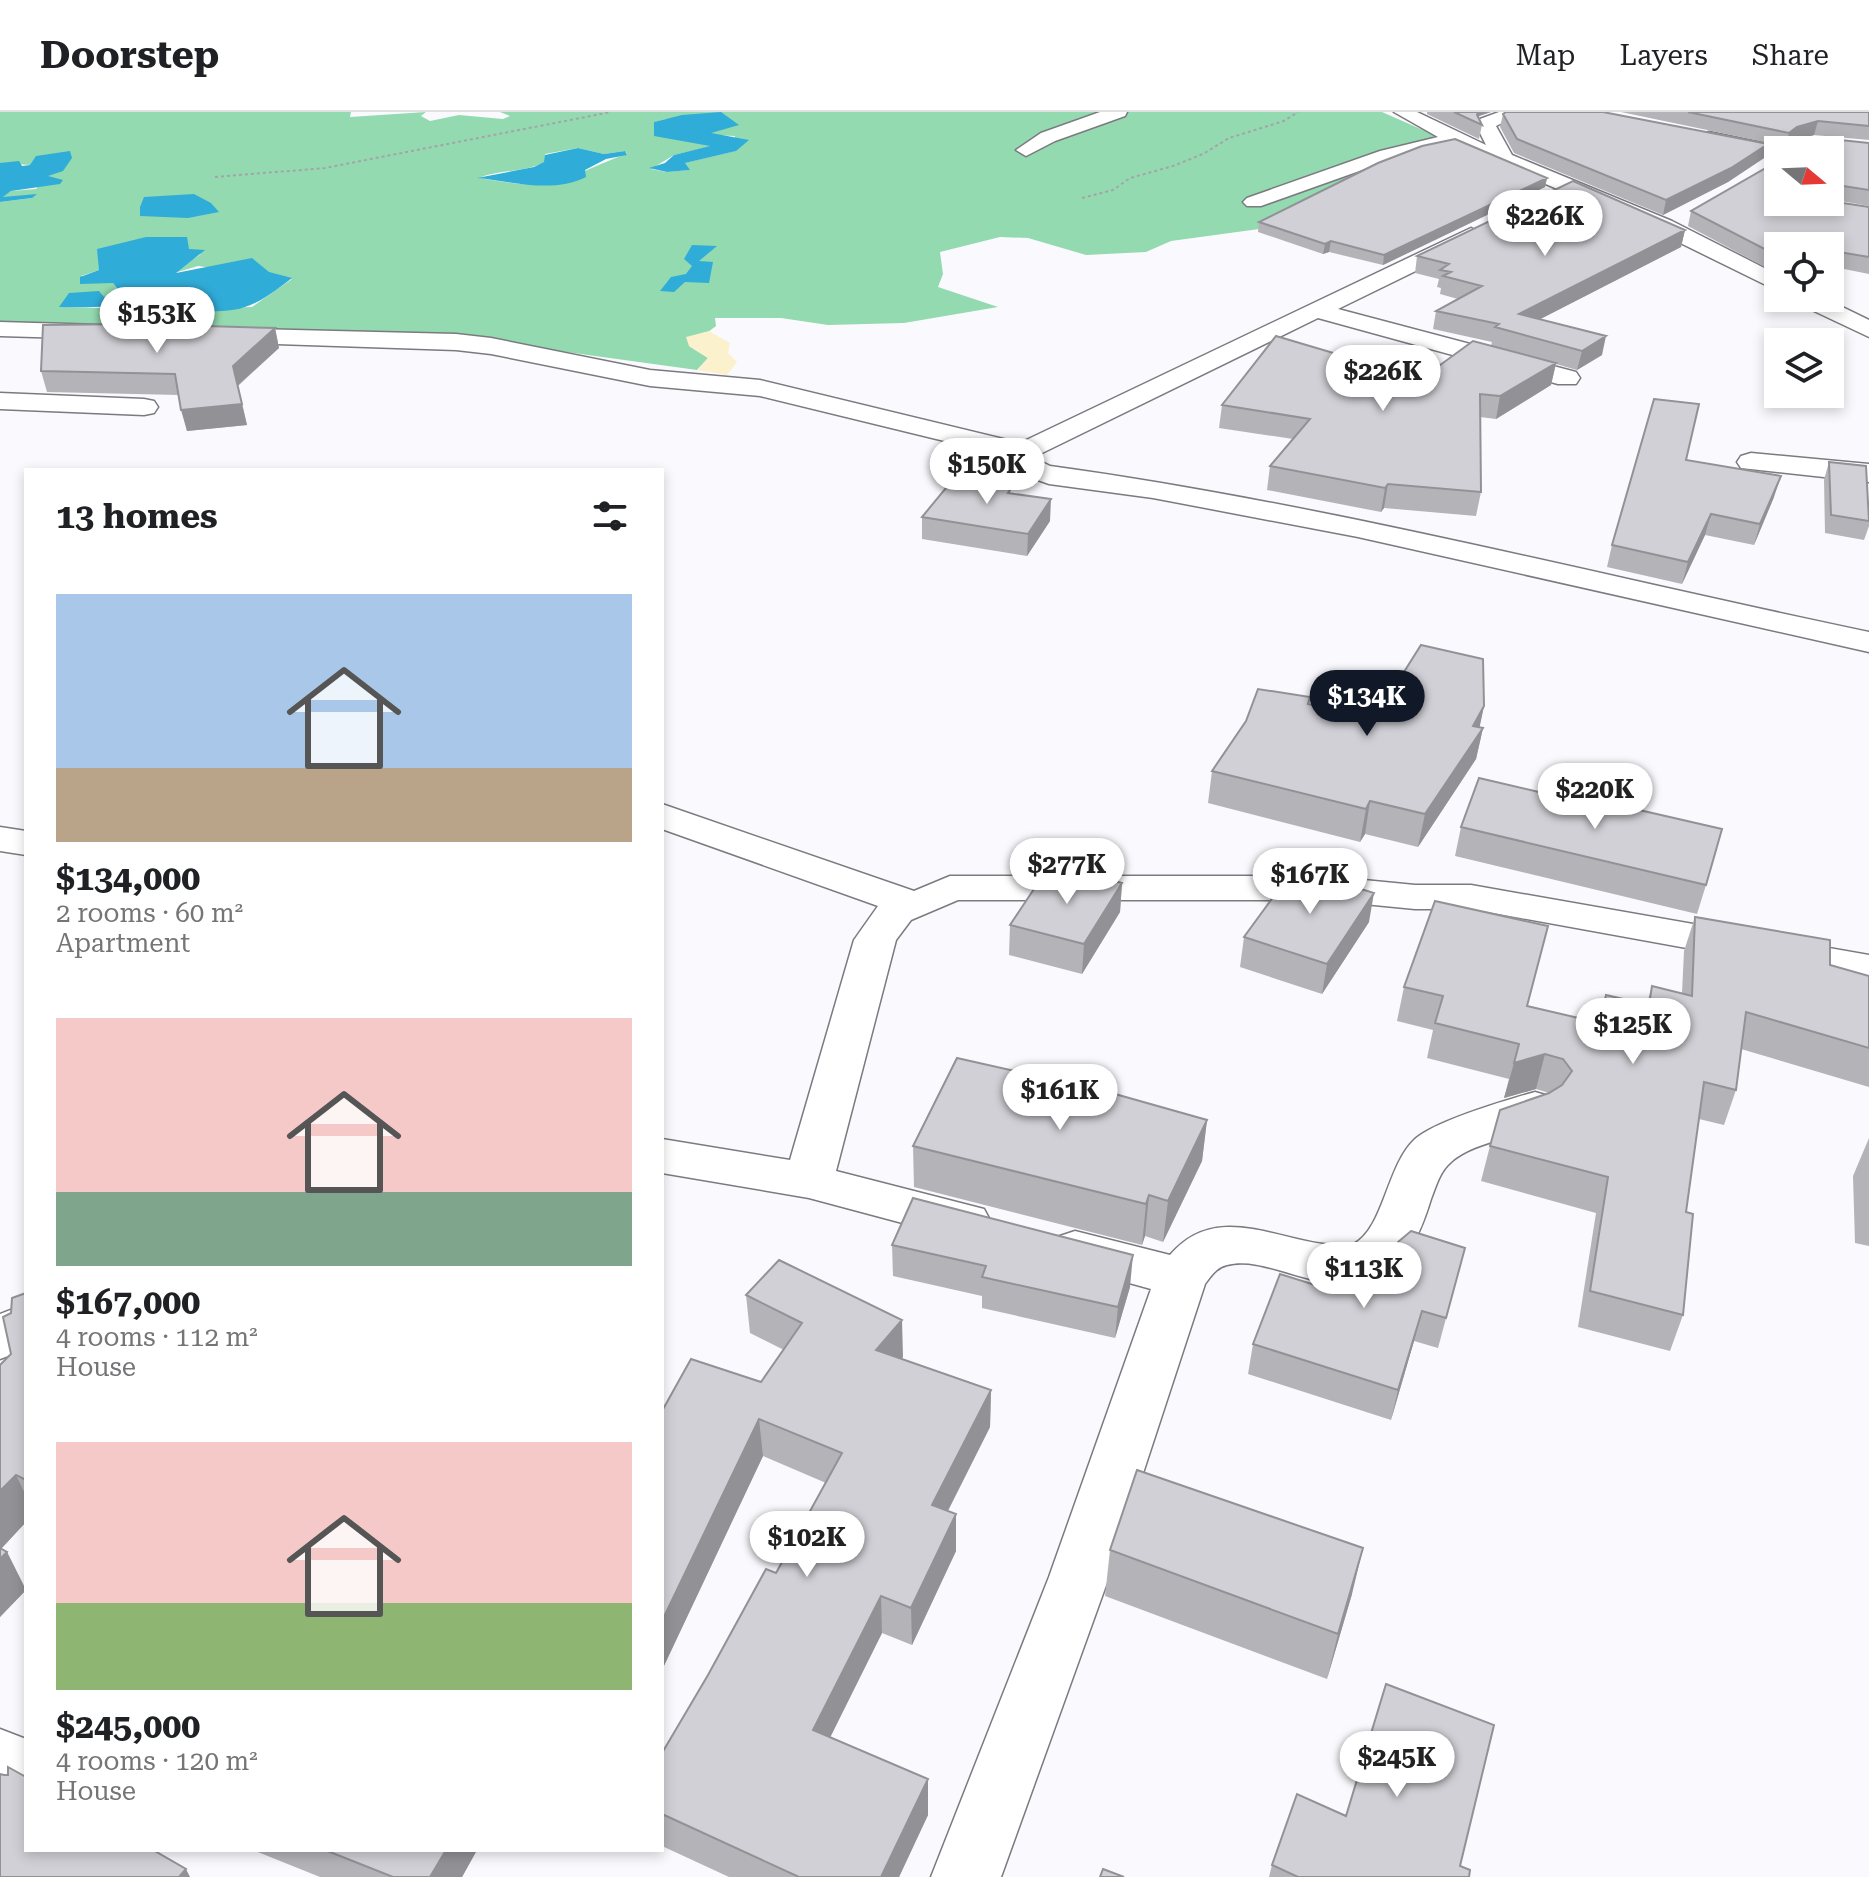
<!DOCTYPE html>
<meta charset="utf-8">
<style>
body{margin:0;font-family:"Roboto Serif",serif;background:#f2f2f2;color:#202124;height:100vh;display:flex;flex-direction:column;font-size:30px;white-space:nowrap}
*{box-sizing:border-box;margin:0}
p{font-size:26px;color:#757577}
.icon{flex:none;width:44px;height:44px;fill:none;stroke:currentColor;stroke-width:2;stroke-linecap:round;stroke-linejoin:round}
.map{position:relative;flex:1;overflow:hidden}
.drawer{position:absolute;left:24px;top:356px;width:640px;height:1384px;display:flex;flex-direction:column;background:#fff;border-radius:0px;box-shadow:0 4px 12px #0003}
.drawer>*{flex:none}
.needle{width:52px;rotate:109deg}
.buttons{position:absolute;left:1764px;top:24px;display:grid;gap:16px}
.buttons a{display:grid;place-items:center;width:80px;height:80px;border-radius:0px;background:#fff;box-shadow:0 4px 12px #0003;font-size:40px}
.price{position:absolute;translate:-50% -68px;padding:0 18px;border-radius:28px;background:#fff;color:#222;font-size:26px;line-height:52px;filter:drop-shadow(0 2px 4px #0008)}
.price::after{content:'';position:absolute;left:50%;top:48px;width:24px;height:18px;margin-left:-12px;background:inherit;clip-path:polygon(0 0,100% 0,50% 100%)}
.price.current{background:#111827;color:#fff}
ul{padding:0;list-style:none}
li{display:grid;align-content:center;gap:16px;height:424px;padding:0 32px}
li span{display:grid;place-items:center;height:248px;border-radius:0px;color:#555}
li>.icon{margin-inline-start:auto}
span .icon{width:144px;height:144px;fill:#fffc;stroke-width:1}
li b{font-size:34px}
h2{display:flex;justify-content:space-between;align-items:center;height:96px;padding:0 32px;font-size:34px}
header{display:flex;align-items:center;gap:48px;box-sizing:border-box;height:112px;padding:0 40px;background:#fff;border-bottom:2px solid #e0e0e0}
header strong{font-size:38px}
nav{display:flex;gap:44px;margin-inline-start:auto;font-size:28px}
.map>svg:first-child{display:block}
.green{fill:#93dab0;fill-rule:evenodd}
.sand{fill:#fbf1cc}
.water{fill:#30acd8}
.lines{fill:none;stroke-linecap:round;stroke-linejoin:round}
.minor-casing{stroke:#7a7a80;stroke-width:3}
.path{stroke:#a4a4a8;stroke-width:2;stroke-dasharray:3 3;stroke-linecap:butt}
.minor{fill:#fff;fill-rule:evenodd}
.wall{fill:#b4b3b8}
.shaded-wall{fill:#929296}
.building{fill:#d1d0d6;stroke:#929296;stroke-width:2}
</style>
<header>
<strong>Doorstep</strong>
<nav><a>Map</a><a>Layers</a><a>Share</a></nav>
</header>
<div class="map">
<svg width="1869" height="1765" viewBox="0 0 1869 1765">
<rect width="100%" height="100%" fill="#fafafe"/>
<path class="green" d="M0,0H351L350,5L426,0L421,4L430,9L459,3L503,7L510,4L500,0H1382L1448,29L1274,115L1171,129L1146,140L1086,143L1028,126L1000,125L940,140L943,162L938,175L998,195L904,211L828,213L781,206H715L716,214L689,234L708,246L697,258L442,223L0,215V90L32,86H1L11,79L36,77L46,65L30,53L0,51ZM666,7L712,23L735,24V39L684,51L689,58L666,60L651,57L674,43L712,34L689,29L655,10ZM578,36L604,42L625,39L627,42C604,49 564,71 543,72C521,74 500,69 479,66C500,57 524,61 545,50V42ZM201,142L171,162L198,154L292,167L252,195L174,197L136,192L99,196L60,195L123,182L113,171L81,164L99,158Z"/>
<path class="sand" d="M709,219L730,231L728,241L737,250L727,263L697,258L708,246L689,234L686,225Z"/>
<path class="water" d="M721,0L739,13L711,21L749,28L736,39L685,51L690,58L667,60L649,56L665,51L674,43L710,34L654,24V10L682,3Z
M578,36L604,42L625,39L627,43L606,47L585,58L586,65C553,82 511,69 477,66L534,55L544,50L545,43Z
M70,39L72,46L63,59L48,64L63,68L60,72L11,79L3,85L37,82L32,86L0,90V51L19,49L22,54L30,53L36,44Z
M194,82L211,91L219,100L188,106L140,104V95L144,85Z
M146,125H187L189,137L205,138L176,161L252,146L269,160L292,166C243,205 234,199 174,199V197C135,192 98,196 59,195L69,181L99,179L104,185L122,182L113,171L80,172V165L99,158L97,137Z
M692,133L717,134L699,149L713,150L709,171L685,170L674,180L660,179L671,165L686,162L692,154L684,147Z"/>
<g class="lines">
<g class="minor-casing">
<path id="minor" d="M1100,0H1127L1125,4L1055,29L1026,44L1016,38L1041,21Z
M1394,0H1417L1486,33L1478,17L1480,7L1499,0H1525L1496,14L1512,43L1672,109L1778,163V179L1656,119L1454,33L1393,47L1261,94H1247L1243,90L1247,86L1380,39L1438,25Z
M1709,20L1778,34L1786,38H1778V46L1702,30L1699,26L1702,22Z
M1471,116L1482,123L1479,128L1338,197L1576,260L1580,266L1576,272H1558L1318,206L1038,343L1040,349L1050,354C1327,392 1596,463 1869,520V540L1358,425L1153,386L1049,372L1021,362L1010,345L760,284L650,274L491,242L456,238L218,230L209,228L206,223L209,218L218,216L456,222L491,226L650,258L760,268L1020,331Z
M1793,186H1824L1869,208V225L1797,191Z
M0,210L102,213L111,215L114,220L111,225L102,227L0,224Z
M0,281L144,287L154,289L158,295L154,301L144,303L0,297Z
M1751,341L1869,352V370L1741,356L1737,350L1741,344Z
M662,692L914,779L950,764H1323L1415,773H1471L1869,843V869L1471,797H1415L1323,788H958L911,808L896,828L836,1059L984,1097L991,1110L984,1123L966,1128L809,1086L662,1061V1027L790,1048L854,828L878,794L662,717Z
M0,715L26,719V743L0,739Z
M1535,980L1552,985L1559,996C1540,1026 1478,1025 1451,1050C1440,1059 1436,1074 1431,1087C1419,1126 1404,1161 1360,1170C1314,1180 1265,1143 1227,1153C1217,1155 1211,1164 1205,1172L1109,1465L1001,1765H931L1049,1465L1151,1177L1057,1151L1049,1138L1057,1125L1075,1119L1170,1143C1221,1083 1290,1139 1352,1133C1384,1118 1386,1055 1414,1028C1434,1009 1507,988 1535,980Z
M26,1192V1237L0,1247V1202Z
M0,1617L26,1627V1695L0,1684Z"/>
</g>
<path class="path" d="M215,65L325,56L611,0
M1082,86L1113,78L1130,66L1173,54L1203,42L1229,26L1284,9L1298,0"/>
<use href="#minor" class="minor"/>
</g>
<path class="wall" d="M1427,0H1491L1479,4L1482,13L1479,27L1427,2Z
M1621,0H1869V28L1814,23L1801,27L1869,31V94L1830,87V38H1782L1783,34Z
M1503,2L1768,32L1764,46L1728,70L1663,103L1514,41L1500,15Z
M1547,66L1545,75L1383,153L1329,140L1323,142L1258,120L1259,110Z
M1778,90L1869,95V162L1834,155L1830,157V134H1778V162L1688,114L1691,99Z
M1685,118L1681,135L1540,207L1602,243L1577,258L1556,252L1551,273L1496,307L1480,305L1481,380L1476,404L1384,396L1381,400L1267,378L1270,354L1293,327L1219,316L1222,293L1421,267L1491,234L1492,230L1433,217L1436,199L1458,187L1440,182L1441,176L1437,175L1439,167L1415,161L1417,144Z
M275,216L279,236L238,274L247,313L187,319L179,283L47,280L41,259Z
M1686,348L1774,385L1754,433L1705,423L1682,472L1607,455L1612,433Z
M1829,350L1869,392V414L1864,428L1825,421L1824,368Z
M1013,382L1050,409L1027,444L922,427V405Z
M1310,585L1309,592L1375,606L1484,594L1479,615L1483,616L1476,647L1418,735L1365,722L1360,730L1208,691L1212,659Z
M1611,697L1706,773L1697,802L1455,744L1461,715Z
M1122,771L1120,800L1082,862L1009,843L1010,813Z
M1695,805L1830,853L1869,864V975L1741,937L1736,978L1724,1013L1699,1007L1686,1100L1683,1203L1670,1239L1578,1215L1596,1101L1481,1069L1490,1034L1549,981L1536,977L1504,986L1509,967L1427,946L1433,918L1397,909L1404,875L1527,894L1598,911L1606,883L1647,892L1652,874L1682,881L1684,839Z
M1369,810L1322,882L1240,855L1244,825Z
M1207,1008L1202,1049L1163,1130L1145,1124L1142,1133L914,1075L913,1034Z
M1869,1026V1134L1855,1131L1853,1064Z
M892,1133L1130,1175L1115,1226L982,1196V1184L893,1164Z
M1465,1136L1438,1236L1414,1229L1391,1308L1248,1262L1253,1232L1331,1178L1393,1147Z
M26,1181V1410L1,1437L7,1440L26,1478L0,1505V1253L11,1242V1201Z
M746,1183L903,1245L901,1247L991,1278L990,1315L948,1399L956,1439L912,1533L882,1521L830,1625L928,1703L899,1765H729L662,1734V1641L776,1461L826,1371L763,1344L662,1558V1299L761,1270L784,1238L750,1221Z
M1110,1438L1352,1482L1327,1567L1105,1484Z
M1346,1704L1460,1754L1469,1765H1269L1272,1753Z
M253,1738H477L462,1765H320Z"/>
<path class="shaded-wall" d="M1478,0H1491L1479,4L1477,11Z
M1818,9L1814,23L1793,29L1785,35L1789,21L1797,15Z
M1768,32L1764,46L1728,70L1663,103L1666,88Z
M1547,66L1545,75L1383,153L1384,143Z
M1685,118L1681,135L1515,220L1519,202Z
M1331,129L1329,140L1323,142L1325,132Z
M1839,140L1834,155L1830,157V143Z
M275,216L279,236L237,274L233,254Z
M1606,224L1602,243L1577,258L1582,239Z
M1556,251L1551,273L1496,307L1500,284Z
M242,292L247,313L187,319L181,298Z
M1781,364L1774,385L1754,433L1760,412Z
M1388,372L1384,396L1381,400L1385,376Z
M1051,387L1050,409L1027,444L1028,422Z
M1711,402L1705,423L1682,472L1688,450Z
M1484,594L1478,623L1483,616L1476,647L1418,735L1425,702Z
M1370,689L1365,722L1360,730L1366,697Z
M1122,771L1120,800L1082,862L1084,832Z
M1374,781L1369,810L1322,882L1327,852Z
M1545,942L1536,977L1504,986L1514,951Z
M1207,1008L1202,1049L1163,1130L1168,1089Z
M1149,1083L1145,1124L1142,1133L1146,1092Z
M1133,1143L1130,1175L1115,1226L1118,1195Z
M1422,1199L1414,1229L1391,1308L1398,1278Z
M902,1208L903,1245L877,1275L876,1238Z
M991,1278L990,1315L932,1430V1393Z
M759,1307L763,1344L662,1558V1509Z
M16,1363L26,1384V1410L0,1438V1379Z
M956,1402V1439L912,1533L911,1496Z
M1363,1436L1352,1482L1327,1567L1338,1522Z
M7,1440L26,1478L0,1505V1447Z
M881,1484L882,1521L816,1654L813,1618Z
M928,1667V1703L899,1765H881Z
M446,1738H477L462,1765H430Z
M186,1757L190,1765H179Z"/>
<path class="building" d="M1454,0H1478L1477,3L1482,13Z
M1506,0H1603L1768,32L1731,56L1666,88L1517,27L1503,2Z
M1688,0H1869V14L1818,9L1797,15L1789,21Z
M1821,26L1869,31V78L1830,72V38H1784L1785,27Z
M1455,27L1547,66L1384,143L1331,129L1325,132L1259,110L1378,51L1422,34Z
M1778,49V90L1830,89L1869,95V145L1839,140L1830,143V134H1778V144L1691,99Z
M1573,69L1685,118L1519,202L1606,224L1582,239L1495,215L1499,212L1436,199L1482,174L1443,164L1451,160L1440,158L1449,152L1417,144Z
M136,212L275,216L233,254L242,292L181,298L175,262L41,259L43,213Z
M1276,224L1421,267L1473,229L1556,251L1500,284L1480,282L1481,380L1388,372L1385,376L1270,354L1310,307L1222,293Z
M1654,287L1699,292L1686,348L1781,364L1760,412L1711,402L1688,450L1612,433Z
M1829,350L1866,354L1869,409L1831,403Z
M955,365L1013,374L1008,381L1051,387L1028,422L922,405Z
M1421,533L1483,547L1484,594L1473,614L1483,616L1425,702L1370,689L1366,697L1212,659L1246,609L1258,577L1310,585L1308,592L1375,606Z
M1479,666L1611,697L1613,692L1722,717L1706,773L1461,715Z
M1044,762H1085L1122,771L1084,832L1010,813Z
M1290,762H1313L1374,781L1327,852L1244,825Z
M1435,789L1548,814L1527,894L1600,911L1606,883L1649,893L1652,874L1692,884L1695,805L1830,828V853L1869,864V936L1746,900L1736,978L1704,970L1686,1100L1693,1102L1683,1203L1590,1179L1608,1065L1490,1034L1500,998L1549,981L1562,973L1572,959L1563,947L1545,942L1514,951L1519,932L1435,911L1443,884L1404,875Z
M957,946L1108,980L1207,1008L1168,1089L1149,1083L1146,1092L913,1034Z
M913,1086L1133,1143L1118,1195L982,1165L986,1154L892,1133Z
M1411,1119L1465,1136L1446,1206L1422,1199L1398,1278L1253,1232L1280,1162L1331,1178L1342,1145L1373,1142L1393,1147L1398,1130Z
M779,1148L902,1208L876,1238L991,1278L932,1393L956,1402L911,1496L881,1484L813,1618L928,1667L881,1765H799L662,1702V1641L708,1563L766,1457L776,1461L842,1341L759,1307L662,1509V1299L691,1247L761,1270L802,1211L746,1183Z
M26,1181V1368L16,1363L0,1379V1253L11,1242L3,1205L11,1201L12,1186Z
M1137,1358L1363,1436L1338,1522L1110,1438Z
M0,1436L7,1440L0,1447Z
M1386,1572L1494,1613L1460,1754L1470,1758L1469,1765H1298L1272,1753L1297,1682L1346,1704Z
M8,1655L26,1665V1738H153L186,1757L179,1765H0V1662L4,1663H8Z
M325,1738H446L430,1765H393Z
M1103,1757L1124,1765H1100Z"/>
</svg>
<div class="buttons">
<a><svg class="needle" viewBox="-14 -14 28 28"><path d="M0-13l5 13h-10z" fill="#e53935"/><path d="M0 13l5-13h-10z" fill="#757577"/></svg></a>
<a><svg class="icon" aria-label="locate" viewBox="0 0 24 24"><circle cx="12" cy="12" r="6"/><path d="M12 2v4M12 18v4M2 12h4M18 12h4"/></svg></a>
<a><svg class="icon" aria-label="layers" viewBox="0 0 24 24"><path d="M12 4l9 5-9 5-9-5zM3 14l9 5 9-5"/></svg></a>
</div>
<b class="price" style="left:1545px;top:146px">$226K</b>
<b class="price" style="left:157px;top:243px">$153K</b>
<b class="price" style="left:1383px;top:301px">$226K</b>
<b class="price" style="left:987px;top:394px">$150K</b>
<b class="price current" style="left:1367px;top:626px">$134K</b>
<b class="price" style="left:1595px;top:719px">$220K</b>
<b class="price" style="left:1067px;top:794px">$277K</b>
<b class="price" style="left:1310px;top:804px">$167K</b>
<b class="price" style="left:1633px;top:954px">$125K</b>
<b class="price" style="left:1060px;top:1020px">$161K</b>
<b class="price" style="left:1364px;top:1198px">$113K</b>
<b class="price" style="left:807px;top:1467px">$102K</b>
<b class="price" style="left:1397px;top:1687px">$245K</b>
<section class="drawer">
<h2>13 homes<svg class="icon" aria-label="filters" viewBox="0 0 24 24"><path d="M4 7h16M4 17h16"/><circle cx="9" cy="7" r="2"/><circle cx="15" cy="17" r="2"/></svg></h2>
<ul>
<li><span style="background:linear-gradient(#a9c7e8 70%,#b9a48a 0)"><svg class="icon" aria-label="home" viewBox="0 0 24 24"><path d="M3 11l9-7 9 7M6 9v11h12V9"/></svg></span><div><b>$134,000</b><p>2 rooms · 60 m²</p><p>Apartment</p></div></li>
<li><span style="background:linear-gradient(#f6c9c9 70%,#7fa58c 0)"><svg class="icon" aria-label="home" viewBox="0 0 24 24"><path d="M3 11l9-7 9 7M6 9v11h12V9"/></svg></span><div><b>$167,000</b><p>4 rooms · 112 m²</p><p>House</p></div></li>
<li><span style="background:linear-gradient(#f6c9c9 65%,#8fb573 0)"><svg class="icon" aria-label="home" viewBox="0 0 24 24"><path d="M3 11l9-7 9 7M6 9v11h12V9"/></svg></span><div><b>$245,000</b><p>4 rooms · 120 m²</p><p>House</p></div></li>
</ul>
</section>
</div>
